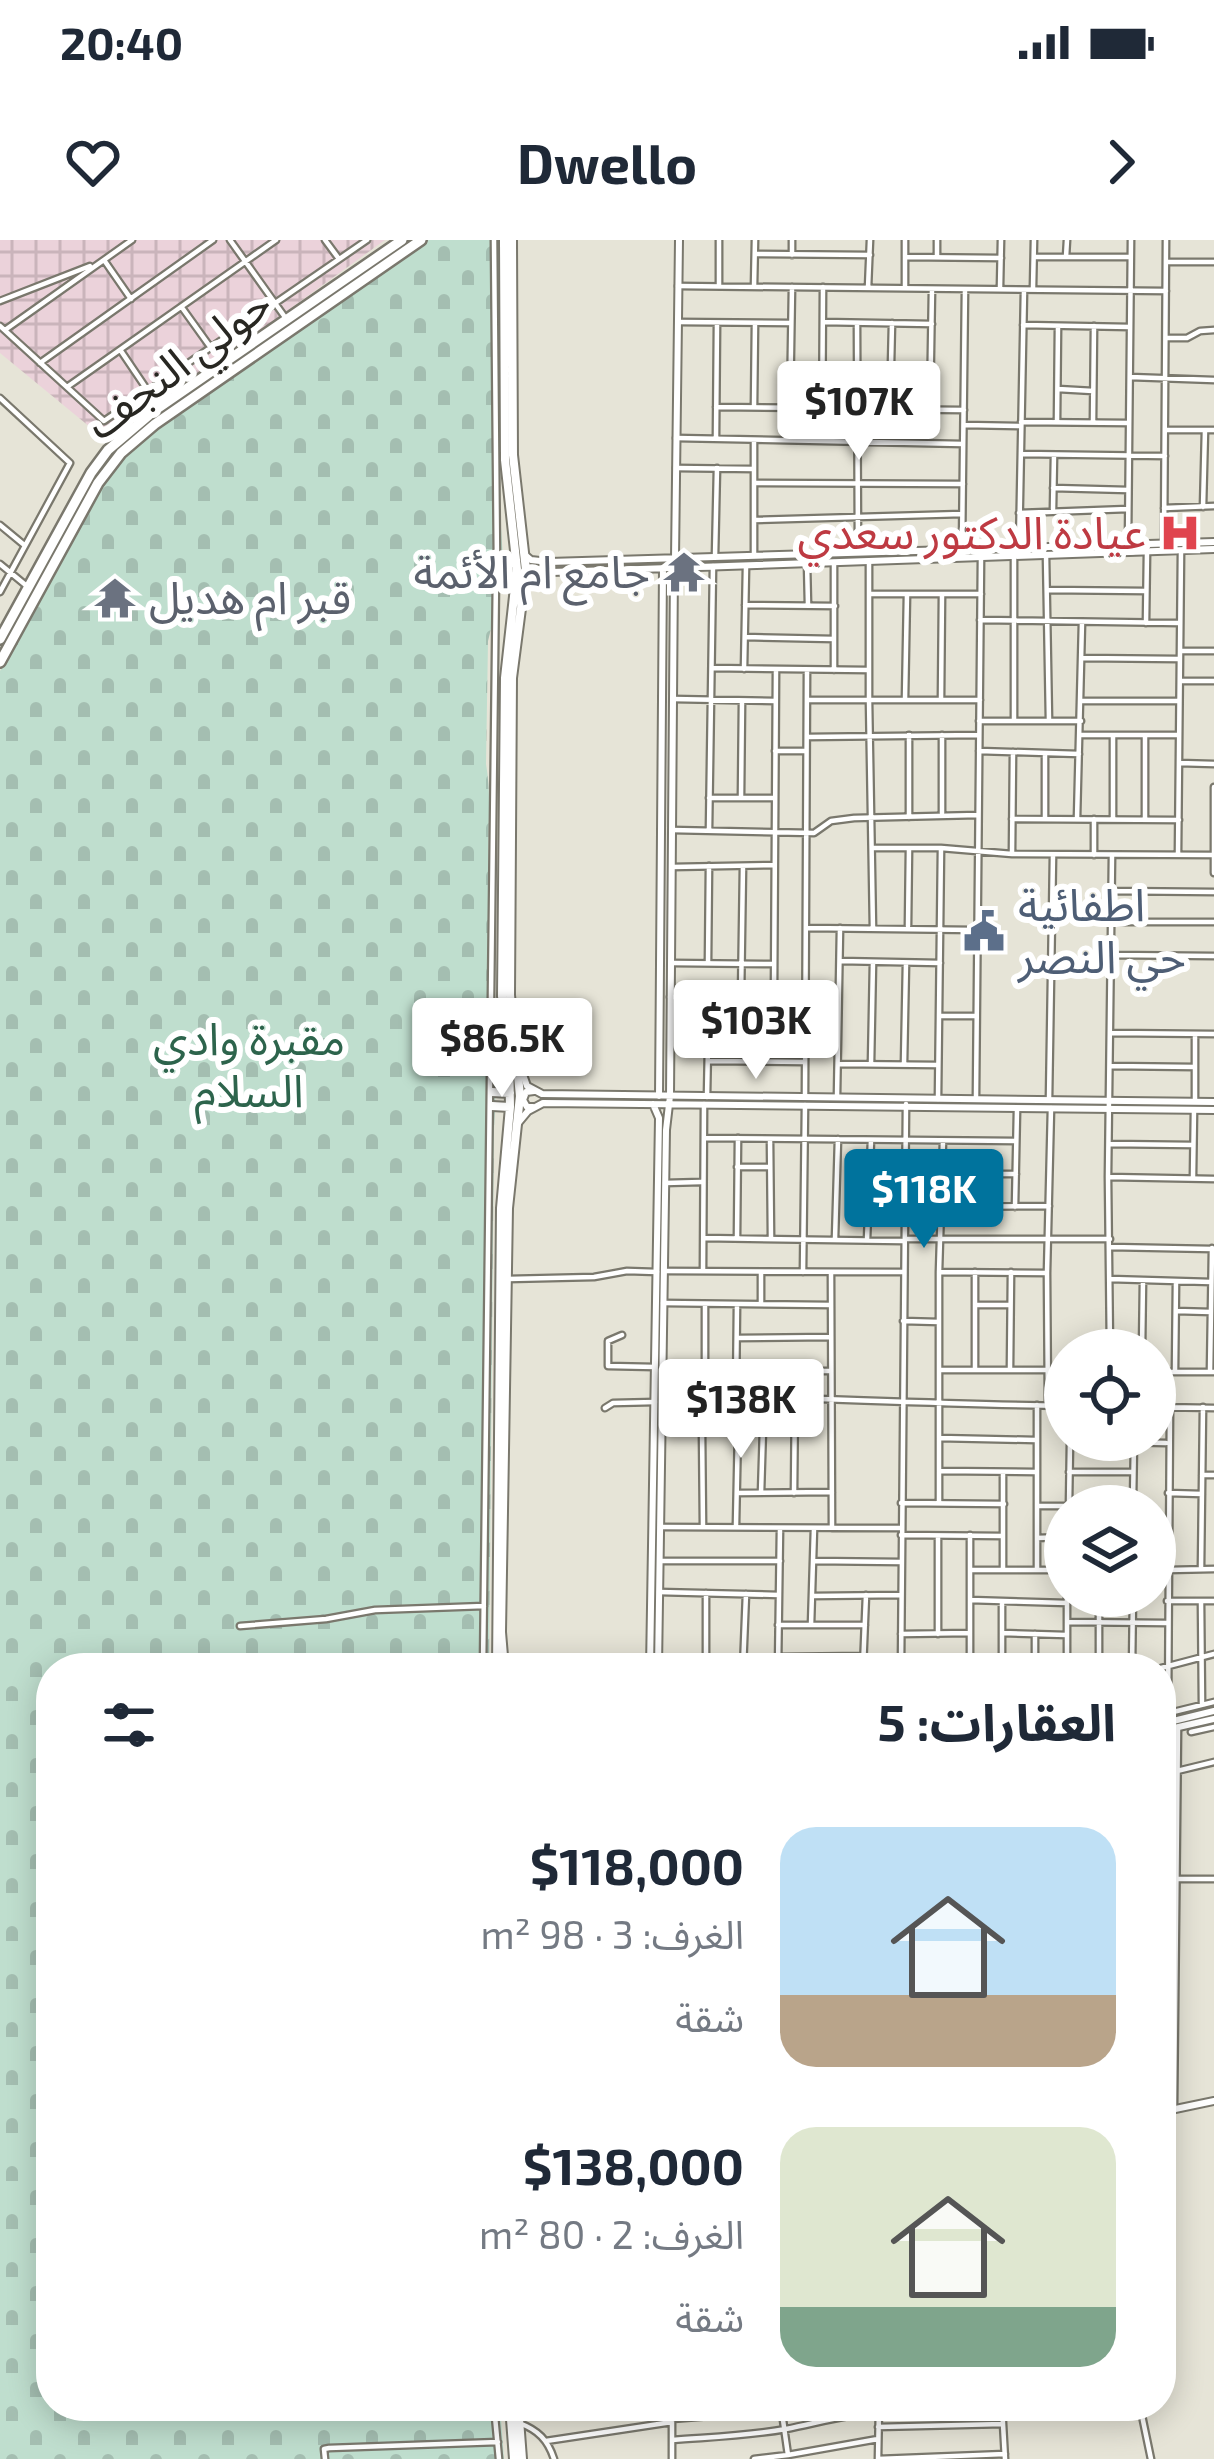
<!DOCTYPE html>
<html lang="ar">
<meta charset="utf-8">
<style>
body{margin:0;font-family:"Exo 2","Noto Sans Arabic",sans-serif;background:#f2f2f3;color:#1f2937;direction:rtl;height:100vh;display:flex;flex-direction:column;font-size:45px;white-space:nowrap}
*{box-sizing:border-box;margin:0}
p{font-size:39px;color:#747a83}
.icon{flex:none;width:66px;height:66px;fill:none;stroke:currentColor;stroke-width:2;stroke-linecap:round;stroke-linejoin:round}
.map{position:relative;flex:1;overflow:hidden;direction:ltr}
.sheet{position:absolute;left:36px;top:1413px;width:1140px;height:768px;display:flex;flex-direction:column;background:#fff;border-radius:48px;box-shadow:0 6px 30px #0003;direction:rtl}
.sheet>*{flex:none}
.controls{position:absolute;left:1044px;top:1089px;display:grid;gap:24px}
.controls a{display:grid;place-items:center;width:132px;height:132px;border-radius:50%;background:#fff;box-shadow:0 6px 30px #0003;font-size:60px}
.price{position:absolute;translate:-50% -102px;padding:0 27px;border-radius:12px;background:#fff;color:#222;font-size:39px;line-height:78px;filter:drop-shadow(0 3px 6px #0008)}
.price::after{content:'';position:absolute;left:50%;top:72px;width:36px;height:27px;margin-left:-18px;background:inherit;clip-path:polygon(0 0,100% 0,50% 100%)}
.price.selected{background:#00739d;color:#fff}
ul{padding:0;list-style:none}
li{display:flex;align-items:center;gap:36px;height:300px;padding:0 60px}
li span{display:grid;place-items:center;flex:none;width:336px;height:240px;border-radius:36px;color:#555}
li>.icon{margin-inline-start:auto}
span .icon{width:144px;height:144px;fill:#fffc;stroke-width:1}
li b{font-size:51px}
h2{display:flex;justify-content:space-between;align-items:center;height:144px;padding:0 60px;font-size:51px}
.status{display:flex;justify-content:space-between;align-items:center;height:84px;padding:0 60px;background:#fff;direction:ltr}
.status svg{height:33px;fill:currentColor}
header{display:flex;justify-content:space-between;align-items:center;height:156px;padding:0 60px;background:#fff;font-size:54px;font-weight:700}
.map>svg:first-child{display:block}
.industrial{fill:url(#industrial-grid)}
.cemetery{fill:url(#cemetery-stones)}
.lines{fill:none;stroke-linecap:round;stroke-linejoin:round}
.minor-casing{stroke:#7a786d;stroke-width:9}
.tertiary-casing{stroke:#7a786d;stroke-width:10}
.secondary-casing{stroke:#7a786d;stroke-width:12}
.primary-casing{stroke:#7a786d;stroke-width:14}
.minor{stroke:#fff;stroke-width:4.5}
.tertiary{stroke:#fff;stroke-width:6}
.secondary{stroke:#fff;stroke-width:8}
.primary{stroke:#fff;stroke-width:9}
.labels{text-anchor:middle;stroke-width:12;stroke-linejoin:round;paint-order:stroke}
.street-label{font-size:45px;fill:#282722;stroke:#fff}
.health-label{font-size:45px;fill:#be3a42;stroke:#fff;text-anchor:end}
.worship-label{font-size:45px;fill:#5b616d;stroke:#fff;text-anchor:end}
.service-label{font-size:45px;fill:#4e5e75;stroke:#fff;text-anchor:start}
.park-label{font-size:45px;fill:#2d644c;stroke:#fff}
</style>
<div class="status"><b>20:40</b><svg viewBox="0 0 49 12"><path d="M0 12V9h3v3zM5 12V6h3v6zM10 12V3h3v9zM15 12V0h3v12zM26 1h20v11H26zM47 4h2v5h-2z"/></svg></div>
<header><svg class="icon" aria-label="forward" viewBox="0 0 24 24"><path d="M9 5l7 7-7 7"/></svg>Dwello<svg class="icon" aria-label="heart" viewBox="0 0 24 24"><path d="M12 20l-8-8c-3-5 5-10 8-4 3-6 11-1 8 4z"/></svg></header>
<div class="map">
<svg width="1214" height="2219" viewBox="0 0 1214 2219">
<defs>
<pattern id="industrial-grid" width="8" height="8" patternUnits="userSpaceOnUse" patternTransform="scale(3)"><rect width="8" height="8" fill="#ebd2da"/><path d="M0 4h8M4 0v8" fill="none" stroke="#cab4bb"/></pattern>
<pattern id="cemetery-stones" width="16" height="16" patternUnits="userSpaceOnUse" patternTransform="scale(3)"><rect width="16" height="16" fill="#bfdece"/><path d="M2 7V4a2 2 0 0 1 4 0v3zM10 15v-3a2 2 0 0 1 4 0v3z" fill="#a4beb1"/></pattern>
</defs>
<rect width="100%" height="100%" fill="#e6e4d7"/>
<path class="industrial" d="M0,0H385L107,201L0,113Z"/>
<path class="cemetery" d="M428,0H501L500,273L503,318L509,321L508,336L503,340L488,401L486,524C492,557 487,593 489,627C493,715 499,802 494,890L489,1428H51V2166H500L504,2219H0V431L104,239L113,225L147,192Z"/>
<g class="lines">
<g class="minor-casing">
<path id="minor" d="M230,0L287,80
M325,0L339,19
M494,0L497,324
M755,14L870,15
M792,15V0
M905,17L1001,18
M937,17V0
M1034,17H1130
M1066,17L1067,0
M104,20L131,59
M1166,22H1214
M678,46L1166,51
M719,46V0
M754,47L755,0
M868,48L870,0
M905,48V0
M1000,48L1001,0
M1033,48L1034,0
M0,61L90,26
M183,69L211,108
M678,82L791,83
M823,82L932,84
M857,83L858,311
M1023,85L1130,87
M0,86L104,181L367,0
M5,90L132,0
M1166,98H1187L1200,91L1214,90
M121,111L148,151
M40,123L213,0
M1130,137L1214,140
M67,147L276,0
M1058,149L1093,151
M0,158L70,223L0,352
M716,167L822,168
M754,167L755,83
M890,167L892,83
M790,168L792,47
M856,169L964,170
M930,169L932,49
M1021,182L1129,183
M1057,182L1058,86
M1093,182L1094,86
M964,185L1021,186
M1165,190H1214
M716,197L717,83
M676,198L963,204
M822,201L823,47
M1021,214L1165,216
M676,228L754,229
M754,243L963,244
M1053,248L1128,250
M1203,267L1205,190
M1164,268L1214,266
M1053,269L1054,215
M1019,273L1128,269
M754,280L962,274
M0,285L23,304
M1164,303L1166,0
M1128,304L1131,0
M962,307L965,49
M1019,308L1024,50
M754,314V200
M1046,315L1049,481
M715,317L717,228
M869,321V460L873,689
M807,323L808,365
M0,324L28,347
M1047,350L1146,351
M869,354H981
M745,365L835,366
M980,380L1179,383
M1146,383L1147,312
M745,397L834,399
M1180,411H1214
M1082,418L1178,419
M712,428L868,430
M744,429L746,327
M834,430V322
M1180,441H1214
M673,459L775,461
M807,460H980
M905,460L907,354
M941,460L942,354
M1081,461H1177
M979,481H1081
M1014,481V316
M942,495V573
M1080,495H1179
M1145,495V579
M807,497L979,495
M775,511H805
M979,511L1079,514
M1045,513V579
M1179,523L1214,524
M1214,547V633
M709,558H775
M741,558L742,462
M909,577V495
M1012,579L1179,580
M1077,579L1082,382
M1094,579V615
M1113,579V495
M672,590L814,593L831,581L854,578L978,575
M709,590L713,326
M872,608H941L1012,614L1214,615
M1012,614L1013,512
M1178,615L1181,311
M672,627L774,625
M1111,651L1214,652
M1139,651L1140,682
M1111,682H1214
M908,686L909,608
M807,688L975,690
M1111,715L1214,716
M840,721L940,723
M672,723L774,724
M708,723L709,626
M670,757H806
M741,757L743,626
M774,757L776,429
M806,774L836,775
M939,776H975
M708,789H805
M1111,793L1214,794
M708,821L804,822
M838,824L938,825
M871,824L873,722
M904,824L906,723
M1110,826L1195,827
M805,856L807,430
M707,857L709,756
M837,857L840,688
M976,857L981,317
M938,859L941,608
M1049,860L1053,615
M1195,860V794
M704,898L1016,901
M770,899L771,998
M1110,904L1193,905
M737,927H768
M944,934H1016
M1193,936L1194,870
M1108,937L1214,939
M665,943L701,942
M941,967L1049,966
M1015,967L1017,870
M704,998L902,1001
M737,998L738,898
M835,999L838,899
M905,999H1110
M867,1000L871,900
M1110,1007L1212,1009
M664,1031L903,1032
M703,1031L704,864
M761,1032V1062
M803,1032L805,865
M831,1032L832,1288
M939,1032L1047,1033
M975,1032V1128
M508,1039L594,1037L627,1031L657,1032
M1110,1039L1211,1042
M663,1063L831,1065
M975,1065H1010
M1176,1071L1211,1072
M903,1081L939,1082
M622,1095L608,1101V1126L655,1127
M737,1098L831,1097
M1110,1110L1108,937L1112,615
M1142,1110L1143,1040
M1010,1128L1011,1032
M940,1130H1047
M736,1131H831
M1155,1132H1214
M1175,1132L1176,1041
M1210,1132L1212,1008
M705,1154V1064
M736,1154L737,1064
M663,1155C797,1157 931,1164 1065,1166
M1037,1165V1329
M1048,1166L1047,1033L1051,868
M1155,1167L1214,1168
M605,1168L613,1163L655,1162
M662,1187L762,1190
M702,1188L703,1287
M939,1198L1035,1200
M1070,1201L1166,1203
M939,1231L1035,1232
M1069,1232H1133
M1202,1235H1214
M737,1253L832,1252
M761,1253L764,1156
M794,1253L795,1157
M1168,1253L1202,1254
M1133,1262L1134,1202
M901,1263L1004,1264
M939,1263V1032L943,901
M1069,1263H1133
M1037,1266H1069L1070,1202
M736,1285L738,1189
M660,1287L900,1288
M901,1295L1003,1296
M1037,1298L1065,1297
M660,1321H780
M813,1321L901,1322
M1201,1329L1203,1167
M970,1330H1065
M1003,1330V1232
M1168,1330L1214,1329
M659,1352L779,1355
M812,1356L901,1355
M1099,1356V1428
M970,1360L1067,1363
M1167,1361H1214
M1201,1361L1202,1465
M1067,1382L1167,1383
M778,1385H865
M811,1385L814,1288
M240,1386L326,1379L375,1370L484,1366
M1002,1393L1066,1395
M901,1394L970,1393
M938,1394V1297
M1035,1394V1428
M778,1417L864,1416
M901,1425H1002
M483,1428L496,336
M706,1428V1353
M743,1428L746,1354
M778,1428L780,1288
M863,1428L866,1355
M901,1428L906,864
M970,1428V1295
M1002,1428V1362
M1067,1428V1356
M1132,1428L1133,1356
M1161,1428L1214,1414
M1168,1474L1170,1167
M1161,1475L1214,1462
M1191,1492L1214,1487
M1177,1531L1214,1522
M1178,1639H1214
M1174,1868L1178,1487
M494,2166L499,2219
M669,2166L672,2182V2219
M781,2166L788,2215L878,2199
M1002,2166L1005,2219
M1140,2166L1151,2219
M672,2179L735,2174L768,2166
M519,2183C538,2190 548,2200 554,2219
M878,2187L1003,2184
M673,2200C711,2197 748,2196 786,2189C817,2183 847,2174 879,2172
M546,2201L672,2182
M325,2219L324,2209L329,2208L498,2202
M754,2219L788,2215
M878,2219L1005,2214
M878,2219L879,2166"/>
</g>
<g class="tertiary-casing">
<path id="tertiary" d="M525,315L531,320L549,322L1214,302
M675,318L679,0
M525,341L538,333L552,332L1214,309
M520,826L527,846L542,854L1214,862
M659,856L663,328
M533,867H527L523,860L526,852L534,851
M518,883L528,871L543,863L1214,870
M650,1428L659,878L653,864
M658,1428L666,890L670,856L674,328
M1161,1484L1214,1471
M1161,1491L1214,1479
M1161,1872L1214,1861"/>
</g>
<g class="secondary-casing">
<path id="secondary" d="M497,327L508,325L516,320
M496,333L507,334L517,339
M492,852L510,853
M492,866L510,867
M497,1428L501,968L510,867L509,816L502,756L505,438L517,329L505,220L504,0
M504,1428L501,1392L508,968L520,856L510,755L512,438L526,330L513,215L512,0
M510,2166L514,2219
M518,2166L522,2219"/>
</g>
<g class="primary-casing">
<path id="primary" d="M0,399L91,233L108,210L154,171L402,0
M0,422L98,243L121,213L155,184L421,0"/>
</g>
<use href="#minor" class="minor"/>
<use href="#tertiary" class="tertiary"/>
<use href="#secondary" class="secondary"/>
<use href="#primary" class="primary"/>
</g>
<defs>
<g id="hospital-bare" transform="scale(3.24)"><path d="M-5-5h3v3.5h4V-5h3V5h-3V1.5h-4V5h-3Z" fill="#e0444e" stroke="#fff" stroke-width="2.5" paint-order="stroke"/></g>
<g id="temple-bare" transform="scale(3.24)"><path d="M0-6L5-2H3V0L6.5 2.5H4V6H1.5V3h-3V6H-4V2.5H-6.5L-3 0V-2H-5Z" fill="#6b7280" stroke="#fff" stroke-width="2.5" paint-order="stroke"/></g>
<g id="civic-bare" transform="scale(3.24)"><path d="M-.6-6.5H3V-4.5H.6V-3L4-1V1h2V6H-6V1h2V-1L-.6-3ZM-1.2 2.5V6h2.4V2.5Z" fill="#5c6f8a" stroke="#fff" stroke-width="2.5" paint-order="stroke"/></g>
</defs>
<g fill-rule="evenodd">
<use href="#hospital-bare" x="1180" y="293"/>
<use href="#temple-bare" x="684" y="332"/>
<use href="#temple-bare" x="115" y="358"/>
<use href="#civic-bare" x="984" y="691"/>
</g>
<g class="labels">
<g class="street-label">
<text transform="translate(178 123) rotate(-37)" y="16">حولي النجف</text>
</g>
<g class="health-label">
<text x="1146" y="309">عيادة الدكتور سعدي</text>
</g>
<g class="worship-label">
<text x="650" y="348">جامع ام الأئمة</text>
<text x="149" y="374" text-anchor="start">قبر ام هديل</text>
</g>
<g class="service-label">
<text x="1018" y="681">اطفائية<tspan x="1018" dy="52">حي النصر</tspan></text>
</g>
<g class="park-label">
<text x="249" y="815">مقبرة وادي<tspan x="249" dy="52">السلام</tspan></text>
</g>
</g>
</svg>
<div class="controls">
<a><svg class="icon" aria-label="locate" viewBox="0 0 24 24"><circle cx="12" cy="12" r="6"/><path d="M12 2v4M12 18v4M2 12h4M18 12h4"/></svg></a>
<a><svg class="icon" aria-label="layers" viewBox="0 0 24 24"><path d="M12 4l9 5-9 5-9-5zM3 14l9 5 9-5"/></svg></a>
</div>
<b class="price" style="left:859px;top:223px">$107K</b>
<b class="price" style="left:756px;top:842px">$103K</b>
<b class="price" style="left:502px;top:860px">$86.5K</b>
<b class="price selected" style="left:924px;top:1011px">$118K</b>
<b class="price" style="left:741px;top:1221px">$138K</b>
<section class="sheet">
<h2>العقارات: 5<svg class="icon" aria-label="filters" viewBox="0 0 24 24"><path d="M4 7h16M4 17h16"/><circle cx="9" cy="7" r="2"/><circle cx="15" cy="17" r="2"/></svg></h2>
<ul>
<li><span style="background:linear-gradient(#bfe0f5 70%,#b9a48a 0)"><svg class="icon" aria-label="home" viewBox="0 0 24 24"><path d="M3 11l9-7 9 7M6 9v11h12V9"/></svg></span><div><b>$118,000</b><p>الغرف: 3 · 98 m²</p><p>شقة</p></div></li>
<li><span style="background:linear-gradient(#dfe7d0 75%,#7fa58c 0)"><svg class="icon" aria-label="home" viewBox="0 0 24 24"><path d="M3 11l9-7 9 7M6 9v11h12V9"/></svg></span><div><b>$138,000</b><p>الغرف: 2 · 80 m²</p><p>شقة</p></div></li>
</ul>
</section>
</div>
